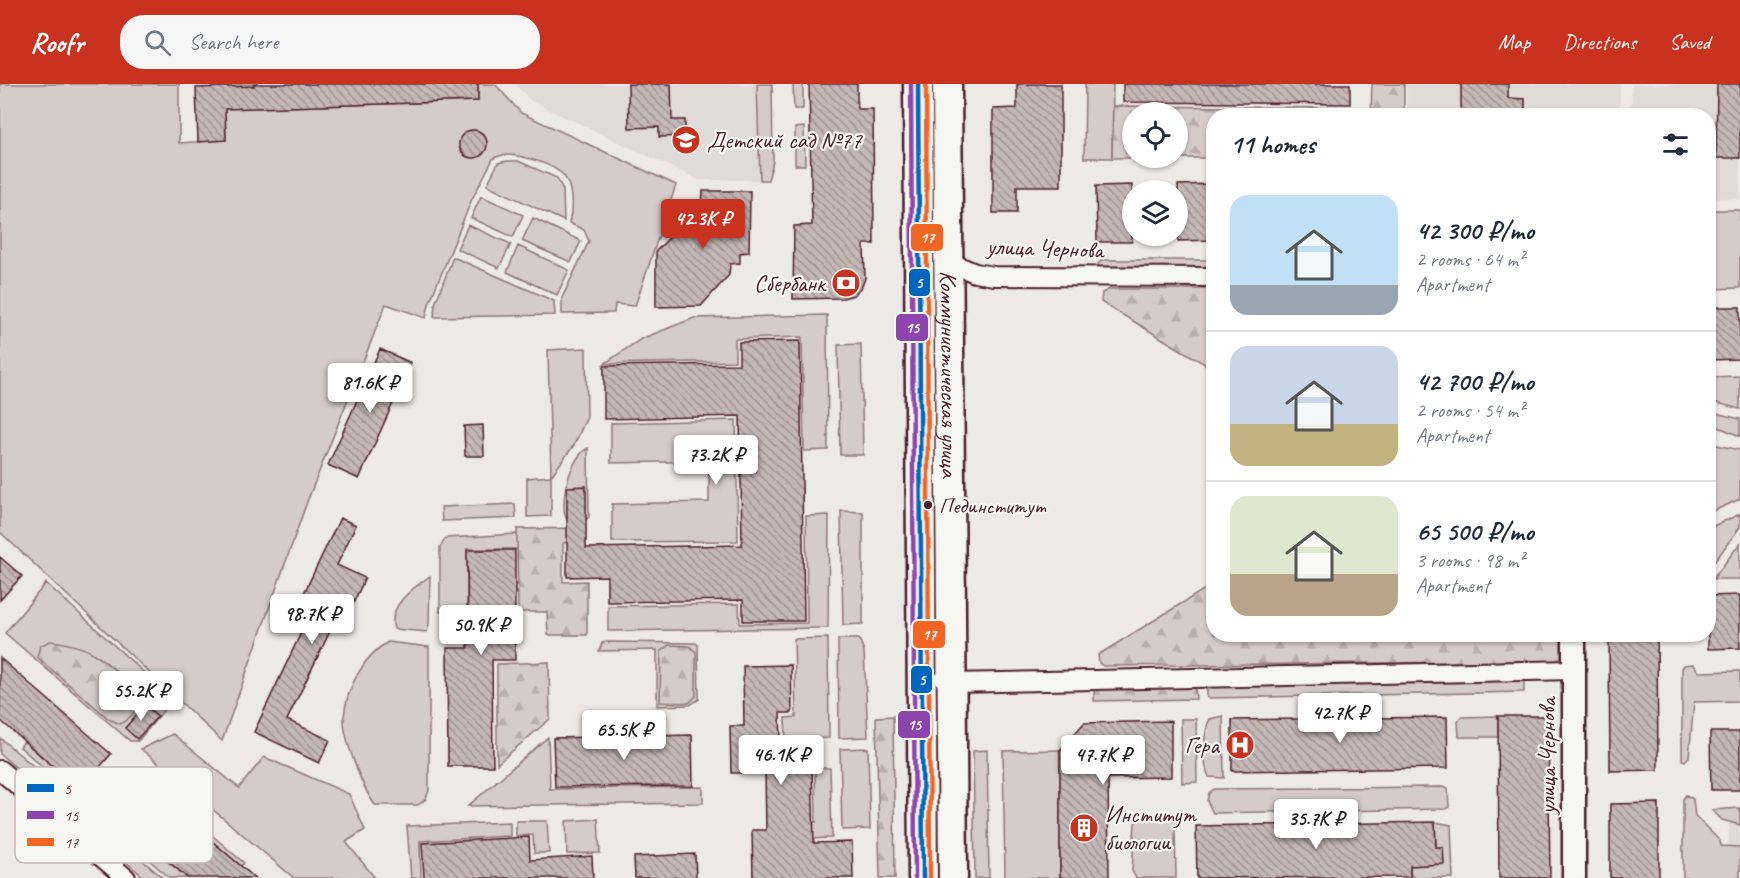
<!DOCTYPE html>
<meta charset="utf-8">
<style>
body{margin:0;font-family:Caveat,sans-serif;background:#f6f6f7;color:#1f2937;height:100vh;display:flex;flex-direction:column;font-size:22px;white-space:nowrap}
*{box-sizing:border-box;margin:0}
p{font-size:20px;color:#747a83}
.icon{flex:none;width:33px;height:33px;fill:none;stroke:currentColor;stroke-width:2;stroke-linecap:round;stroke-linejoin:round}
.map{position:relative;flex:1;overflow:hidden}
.sheet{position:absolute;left:1206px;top:24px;width:510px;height:534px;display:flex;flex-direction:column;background:#fff;border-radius:24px;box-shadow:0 2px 4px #0004}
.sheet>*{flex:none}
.fabs{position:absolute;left:1122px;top:18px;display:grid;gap:12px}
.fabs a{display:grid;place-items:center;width:66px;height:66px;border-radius:50%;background:#fff;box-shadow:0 2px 4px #0004;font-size:30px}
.price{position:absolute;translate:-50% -51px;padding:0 14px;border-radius:6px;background:#fff;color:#222;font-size:20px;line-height:39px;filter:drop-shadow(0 2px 3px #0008)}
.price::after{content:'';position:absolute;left:50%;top:36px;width:18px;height:14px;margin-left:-9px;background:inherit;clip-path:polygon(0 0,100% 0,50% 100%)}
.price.active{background:#c8321e;color:#fff}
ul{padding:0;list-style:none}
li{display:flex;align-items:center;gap:18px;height:150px;padding:0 24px}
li+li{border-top:2px solid #e0e1e3}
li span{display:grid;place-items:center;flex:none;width:168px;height:120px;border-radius:18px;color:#555}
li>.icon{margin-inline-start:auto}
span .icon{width:72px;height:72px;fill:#fffc;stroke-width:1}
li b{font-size:26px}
h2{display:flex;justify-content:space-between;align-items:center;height:72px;padding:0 24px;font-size:26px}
header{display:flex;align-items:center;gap:36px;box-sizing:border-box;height:84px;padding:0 30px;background:#c8321e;color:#fff}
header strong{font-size:28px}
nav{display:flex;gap:33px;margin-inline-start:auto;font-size:21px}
.search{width:420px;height:54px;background:#f6f6f7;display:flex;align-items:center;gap:15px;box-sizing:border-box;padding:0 21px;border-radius:24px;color:#747a83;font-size:22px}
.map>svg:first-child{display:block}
.built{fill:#e0dad8}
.grass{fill:#d4cbca;stroke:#8f757a;stroke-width:1.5}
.forest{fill:url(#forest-firs);stroke:#8f757a;stroke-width:1.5;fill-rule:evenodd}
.building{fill:url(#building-back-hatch);stroke:#4a1f2b;stroke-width:1.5}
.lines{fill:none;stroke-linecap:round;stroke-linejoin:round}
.minor-casing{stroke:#4a1f2b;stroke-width:22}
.tertiary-casing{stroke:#4a1f2b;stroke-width:27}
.primary-casing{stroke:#4a1f2b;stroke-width:33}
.minor{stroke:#f6f6f2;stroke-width:18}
.tertiary{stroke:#f6f6f2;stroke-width:22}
.primary{stroke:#f6f6f2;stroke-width:28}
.bus-1-casing{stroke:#f6f6f2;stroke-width:9}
.bus-2-casing{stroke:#f6f6f2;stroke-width:9}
.bus-3-casing{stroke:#f6f6f2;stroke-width:9}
.bus-1{stroke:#0065bd;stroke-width:4.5}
.bus-2{stroke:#8e44ad;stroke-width:4.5}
.bus-3{stroke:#f26522;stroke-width:4.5}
.bus-dot{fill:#4a1f2b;stroke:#f6f6f2;stroke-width:2}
.labels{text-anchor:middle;stroke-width:4.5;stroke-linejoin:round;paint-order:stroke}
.bus-label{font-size:22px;fill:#4a1f2b;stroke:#f6f6f2;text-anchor:start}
.poi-label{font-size:24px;fill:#4a1f2b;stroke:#f6f6f2;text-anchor:start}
.street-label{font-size:24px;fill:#4a1f2b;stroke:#f6f6f2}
.key{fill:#f6f6f2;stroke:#c2b6b6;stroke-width:1.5}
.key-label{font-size:16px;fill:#4a1f2b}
.line-badge{stroke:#f6f6f2;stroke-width:2}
.badge-label{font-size:16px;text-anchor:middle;font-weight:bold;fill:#fff}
</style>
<header>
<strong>Roofr</strong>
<div class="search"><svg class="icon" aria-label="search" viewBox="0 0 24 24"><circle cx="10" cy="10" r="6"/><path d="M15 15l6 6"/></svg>Search here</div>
<nav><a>Map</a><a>Directions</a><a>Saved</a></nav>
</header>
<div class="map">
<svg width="1740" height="794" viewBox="0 0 1740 794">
<defs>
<pattern id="forest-firs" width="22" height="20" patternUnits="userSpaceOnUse" patternTransform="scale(1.5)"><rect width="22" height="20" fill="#d4cbca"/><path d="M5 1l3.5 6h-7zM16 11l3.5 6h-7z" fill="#b8aeae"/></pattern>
<pattern id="building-back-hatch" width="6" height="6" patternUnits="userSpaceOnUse" patternTransform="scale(1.5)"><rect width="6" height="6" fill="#c4b7b7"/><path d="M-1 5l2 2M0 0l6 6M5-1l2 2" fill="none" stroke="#a19495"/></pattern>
</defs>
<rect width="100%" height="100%" fill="#ece9e6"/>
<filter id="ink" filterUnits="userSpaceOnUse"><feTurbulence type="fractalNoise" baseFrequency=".0167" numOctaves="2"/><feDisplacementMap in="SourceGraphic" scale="12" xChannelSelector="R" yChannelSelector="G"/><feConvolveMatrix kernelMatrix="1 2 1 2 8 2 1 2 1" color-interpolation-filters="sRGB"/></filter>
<g filter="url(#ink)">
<path class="built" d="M515,0H757L760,96H699L531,17Z
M1407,0H1620L1619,31H1407Z
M1632,0H1740V115L1709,114L1708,32H1631Z
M1740,724V794H1728L1729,725Z"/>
<path class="grass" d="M0,0H179V59L226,56L224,0H254L255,24L478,17V0H495L521,29L676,101L635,222L615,220L614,229L562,230V214L589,157L584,146L569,139C573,125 573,99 561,89C549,79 506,64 493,75L472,115L429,220L426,234L386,220L307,418L222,657L0,448Z
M757,0H772L773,78L768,96H760Z
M793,0H803V25H794Z
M1085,0H1113L1112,74H1084Z
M804,43L805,81H795V44Z
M507,77H518L557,94L563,106L564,137L487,101L498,79Z
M481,112L523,131L513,153L471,134Z
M1709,126H1740V204L1709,205Z
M533,134L581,157L571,178L522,157Z
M468,141L511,160L499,184L457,165Z
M518,162L569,186L557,211L507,188Z
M453,173L554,217L555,231L434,233L435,220Z
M827,231L828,366L804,367L802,253L735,255V277L604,280L641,255L694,234Z
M861,260L863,371H840L838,261Z
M586,264L587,333L574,361L551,392V432L527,433V394L551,392L548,266Z
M1740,292V325L1709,317V293Z
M1708,327L1740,335V352L1709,339Z
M736,336L738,457L612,458V420L709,418V377L611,379V339Z
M1708,359L1740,366V415L1709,429Z
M588,364L589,433L586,436H567C558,420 570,373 588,364Z
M515,420L516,434L442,437L441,423Z
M841,427L863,428V540L843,541Z
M1740,430V443L1709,485V444Z
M829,431L828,544L608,547V522L739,520L740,540L807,539L806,432Z
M518,450V465H467V528H440V463L446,454Z
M1740,459V495H1713Z
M430,492L429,540L427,548L394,545C387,522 413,504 430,492Z
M46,499L173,615L138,657H130L5,549Z
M828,554L829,654L786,656L785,634L796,633L794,555Z
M838,555H859L864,567L868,653L839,654Z
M388,558L429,563V706L426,715L418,721H375C362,704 343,653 344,633C346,605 364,571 388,558Z
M607,558L696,559L698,561L699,615L690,621L657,622V566L599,567L602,559Z
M1693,580L1699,588L1740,587V617L1694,618L1689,673L1685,677L1682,676V584L1684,581Z
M1524,596V608L1207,614V602Z
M1223,632L1224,694L1209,693C1203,680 1203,647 1210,635Z
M1498,632V653H1459L1458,637L1462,633Z
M1181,635H1196L1197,698L1182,699Z
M173,650L239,704L264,673L349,710L365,746L346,758L375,794H294L141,665Z
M548,653L550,705L703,703V719L468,722Z
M0,654L80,721L72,725L63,724L0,670Z
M24,657L80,706L75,711L20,663Z
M868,664L870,745L842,746L840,665Z
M987,666L989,794H975L973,667Z
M1060,666V794H1005L1003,667Z
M815,684H830L832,754L807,755L806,738H816Z
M1442,703L1448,704L1449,723L1446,725L1213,729L1207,717L1209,709L1214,705Z
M1686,711L1693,715L1695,732L1720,757L1721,762L1740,763V794H1683V715Z
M1740,724V741L1722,736L1712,726Z
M106,725L187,794H170L99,733Z
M1173,729L1179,732L1175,744L1176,794H1136L1132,787L1135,739C1145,731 1160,735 1173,729Z
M89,730L163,794H145L86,744Z
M598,735L600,769L567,770L566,737Z
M516,737H547L549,769H534L533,751L516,752Z
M510,738V752L420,757L421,794H411L407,742Z
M1435,738L1451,741L1453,794H1414L1410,789V763H1436Z
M206,746L244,779L241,782L203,749Z"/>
<path class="forest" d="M1372,0H1404V31H1371Z
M1113,22L1357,24V31L1214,32L1213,74H1112ZM1132,28H1178V74H1132Z
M1102,176H1213V188L1098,184V180Z
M1110,205H1213V285L1101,218L1102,209Z
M586,444L585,458L563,459V498L587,497V551H548L547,528H518L517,445Z
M1213,500L1214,550L1565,551L1561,577L1103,582L1099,579L1098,571Z
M50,557C61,558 81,562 91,568C108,579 138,602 139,623L126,637L120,640L109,635L37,573L40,562Z
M669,561L689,562L696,568V612L689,619L660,618L661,567Z
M549,578L550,635L497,680V580Z
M1195,602L1196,615L1094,617V605Z
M893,632L895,794H880L876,633Z"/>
<path class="building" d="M254,0H478V17L225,25L226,56L198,58L196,4L254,2Z
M628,0H671L672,36H685V52L659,53V43L629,44Z
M809,0H857V25H873L874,160H864L865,194L862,202L854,211L843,214L793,215L794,142L812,141Z
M1017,0H1061V102H1017V129H993V25L1017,24Z
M1123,0H1350V20L1123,18Z
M1461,0H1508V14L1525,15V32H1461Z
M1717,0H1740V74H1716Z
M459 60a14 14 0 1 1 28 0a14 14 0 1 1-28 0Z
M1214,100V156L1178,157V101Z
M1132,101V158H1097L1096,102Z
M703,107H750L749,168L740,169V179L730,180L729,191L701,222L656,223V167L702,121Z
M1708,223H1740V275L1708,276Z
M800,257L804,537H743V516L607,518V492L567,493V403L586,402V464L742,461L740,332L604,335V282L739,280V258Z
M380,265L411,279L359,395L328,381Z
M483,341L484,372H465L464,342Z
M340,434L356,441L337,481L365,494L345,537L337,533L287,636L330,656L319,679L254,648L307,536L294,530Z
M467,466H515V576H492L493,682H448L447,564H468Z
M0,473L22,492L0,516Z
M1740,511V564L1708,565V512Z
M1609,550H1657L1658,686L1610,687Z
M0,574L111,670L80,706L0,636Z
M791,581L792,629H780L782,685L812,684L814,759L852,758L853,794H753L752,746H766L765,689H731L730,642H744L743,582Z
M145,621L158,632L137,655L125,644Z
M1498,632H1548L1550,794H1499Z
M1447,633L1448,684L1232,687V636Z
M1171,637V693L1108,694L1109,794H1060V666L1084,639Z
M1710,648H1740V706H1711Z
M692,651L693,702L555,703L553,654Z
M135,691L159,712L255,794H188L106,725Z
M1659,719V794H1610V720Z
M1435,738L1436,763H1443L1444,780L1410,782V793L1197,794L1196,742Z
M529,753L530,776L592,772L593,794H424L422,759Z
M695,770L696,794H635L634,773Z"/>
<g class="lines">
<g class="minor-casing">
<path id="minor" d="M949,178L975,189L994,192L1214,193
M944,595L951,599L1574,586
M0,686L126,794"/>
</g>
<g class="tertiary-casing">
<path id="tertiary" d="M1574,550V794"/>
</g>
<g class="primary-casing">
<g id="primary">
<path d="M918,0L923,794"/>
<path id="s1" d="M947,0L953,794"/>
</g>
</g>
<use href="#minor" class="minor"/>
<use href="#tertiary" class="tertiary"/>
<use href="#primary" class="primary"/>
<g class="bus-1-casing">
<path id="bus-1" d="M918,0L923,794"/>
</g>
<g class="bus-2-casing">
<path id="bus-2" d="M911,0L915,794"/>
</g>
<g class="bus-3-casing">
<path id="bus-3" d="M926,0L930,794"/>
</g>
<use href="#bus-1" class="bus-1"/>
<use href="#bus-2" class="bus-2"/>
<use href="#bus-3" class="bus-3"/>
</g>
</g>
<defs>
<g id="school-disc" transform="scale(1.5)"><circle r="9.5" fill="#c8321e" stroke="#f6f6f2"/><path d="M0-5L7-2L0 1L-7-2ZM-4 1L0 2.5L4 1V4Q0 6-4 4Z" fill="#fff"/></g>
<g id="bank-disc" transform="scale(1.5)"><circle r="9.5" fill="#c8321e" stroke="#f6f6f2"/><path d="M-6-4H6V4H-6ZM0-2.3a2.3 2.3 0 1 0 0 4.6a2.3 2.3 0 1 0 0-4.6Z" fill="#fff"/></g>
<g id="hospital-disc" transform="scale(1.5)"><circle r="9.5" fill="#c8321e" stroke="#f6f6f2"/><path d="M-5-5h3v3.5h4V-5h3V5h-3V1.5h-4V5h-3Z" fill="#fff"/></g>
<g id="building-disc" transform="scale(1.5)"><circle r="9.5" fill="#c8321e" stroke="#f6f6f2"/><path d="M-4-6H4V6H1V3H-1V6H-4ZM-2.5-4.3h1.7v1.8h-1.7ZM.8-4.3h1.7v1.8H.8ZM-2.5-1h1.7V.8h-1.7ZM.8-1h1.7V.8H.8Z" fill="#fff"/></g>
</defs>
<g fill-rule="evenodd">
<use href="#school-disc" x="686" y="56"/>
<use href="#bank-disc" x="846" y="199"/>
<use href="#hospital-disc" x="1240" y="661"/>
<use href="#building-disc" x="1084" y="744"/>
</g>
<circle class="bus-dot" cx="928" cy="421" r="5"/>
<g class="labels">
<g class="bus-label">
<text x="939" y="429">Пединститут</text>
</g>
<g class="poi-label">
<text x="707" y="64">Детский сад №77</text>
<text x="825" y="207" text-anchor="end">Сбербанк</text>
<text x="1219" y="669" text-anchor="end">Гера</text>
<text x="1105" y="738">Институт<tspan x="1105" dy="28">биологии</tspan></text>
</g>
<g class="street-label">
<text transform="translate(1045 164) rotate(2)" y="8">улица Чернова</text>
<text dy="8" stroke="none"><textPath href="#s1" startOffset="290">Коммунистическая улица</textPath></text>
<text transform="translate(1547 672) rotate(-90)" y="8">улица Чернова</text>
</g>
</g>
<rect x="15" y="683" width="198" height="96" rx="9" class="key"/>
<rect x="27" y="700" width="27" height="8" fill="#0065bd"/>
<rect x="27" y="727" width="27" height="8" fill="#8e44ad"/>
<rect x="27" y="754" width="27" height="8" fill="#f26522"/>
<g class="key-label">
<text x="64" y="710">5</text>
<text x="64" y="737">15</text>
<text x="64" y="764">17</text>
</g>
<g class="line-badge">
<rect x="910" y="139" width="34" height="29" rx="6" fill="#f26522"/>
<rect x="908" y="184" width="23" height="29" rx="6" fill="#0065bd"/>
<rect x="895" y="229" width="34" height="29" rx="6" fill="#8e44ad"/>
<rect x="912" y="536" width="34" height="29" rx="6" fill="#f26522"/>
<rect x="910" y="581" width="23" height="29" rx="6" fill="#0065bd"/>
<rect x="897" y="626" width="34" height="29" rx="6" fill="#8e44ad"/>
</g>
<g class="badge-label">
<text x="927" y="159">17</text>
<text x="919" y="204">5</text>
<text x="912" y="249">15</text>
<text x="929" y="556">17</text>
<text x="922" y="601">5</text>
<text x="914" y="646">15</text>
</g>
</svg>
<div class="fabs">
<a><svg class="icon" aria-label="locate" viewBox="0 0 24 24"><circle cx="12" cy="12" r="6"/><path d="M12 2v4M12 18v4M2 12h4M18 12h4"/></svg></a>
<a><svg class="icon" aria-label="layers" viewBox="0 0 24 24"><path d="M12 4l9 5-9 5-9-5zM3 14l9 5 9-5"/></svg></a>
</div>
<b class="price active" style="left:703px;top:166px">42.3K ₽</b>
<b class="price" style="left:370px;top:330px">81.6K ₽</b>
<b class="price" style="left:716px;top:402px">73.2K ₽</b>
<b class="price" style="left:312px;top:561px">98.7K ₽</b>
<b class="price" style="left:481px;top:572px">50.9K ₽</b>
<b class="price" style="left:141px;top:638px">55.2K ₽</b>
<b class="price" style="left:1340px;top:660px">42.7K ₽</b>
<b class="price" style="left:624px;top:677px">65.5K ₽</b>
<b class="price" style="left:781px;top:702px">46.1K ₽</b>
<b class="price" style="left:1103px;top:702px">47.7K ₽</b>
<b class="price" style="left:1316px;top:766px">35.7K ₽</b>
<section class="sheet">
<h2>11 homes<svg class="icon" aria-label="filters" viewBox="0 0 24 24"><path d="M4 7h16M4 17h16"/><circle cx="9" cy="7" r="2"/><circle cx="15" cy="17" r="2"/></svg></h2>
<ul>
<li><span style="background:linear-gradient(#bfe0f5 75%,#9aa5b1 0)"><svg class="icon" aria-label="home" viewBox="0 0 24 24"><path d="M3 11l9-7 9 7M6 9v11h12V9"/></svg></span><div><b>42 300 ₽/mo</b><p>2 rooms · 64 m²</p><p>Apartment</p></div></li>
<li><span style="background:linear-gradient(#c9d6e8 65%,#c2b280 0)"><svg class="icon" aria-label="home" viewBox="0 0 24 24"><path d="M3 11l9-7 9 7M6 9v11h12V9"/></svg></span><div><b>42 700 ₽/mo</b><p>2 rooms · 54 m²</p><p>Apartment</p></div></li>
<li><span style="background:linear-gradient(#dfe7d0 65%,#b9a48a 0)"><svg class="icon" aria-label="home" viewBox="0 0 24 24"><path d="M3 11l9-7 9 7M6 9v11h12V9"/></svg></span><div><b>65 500 ₽/mo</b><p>3 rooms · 98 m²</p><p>Apartment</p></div></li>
</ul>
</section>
</div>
